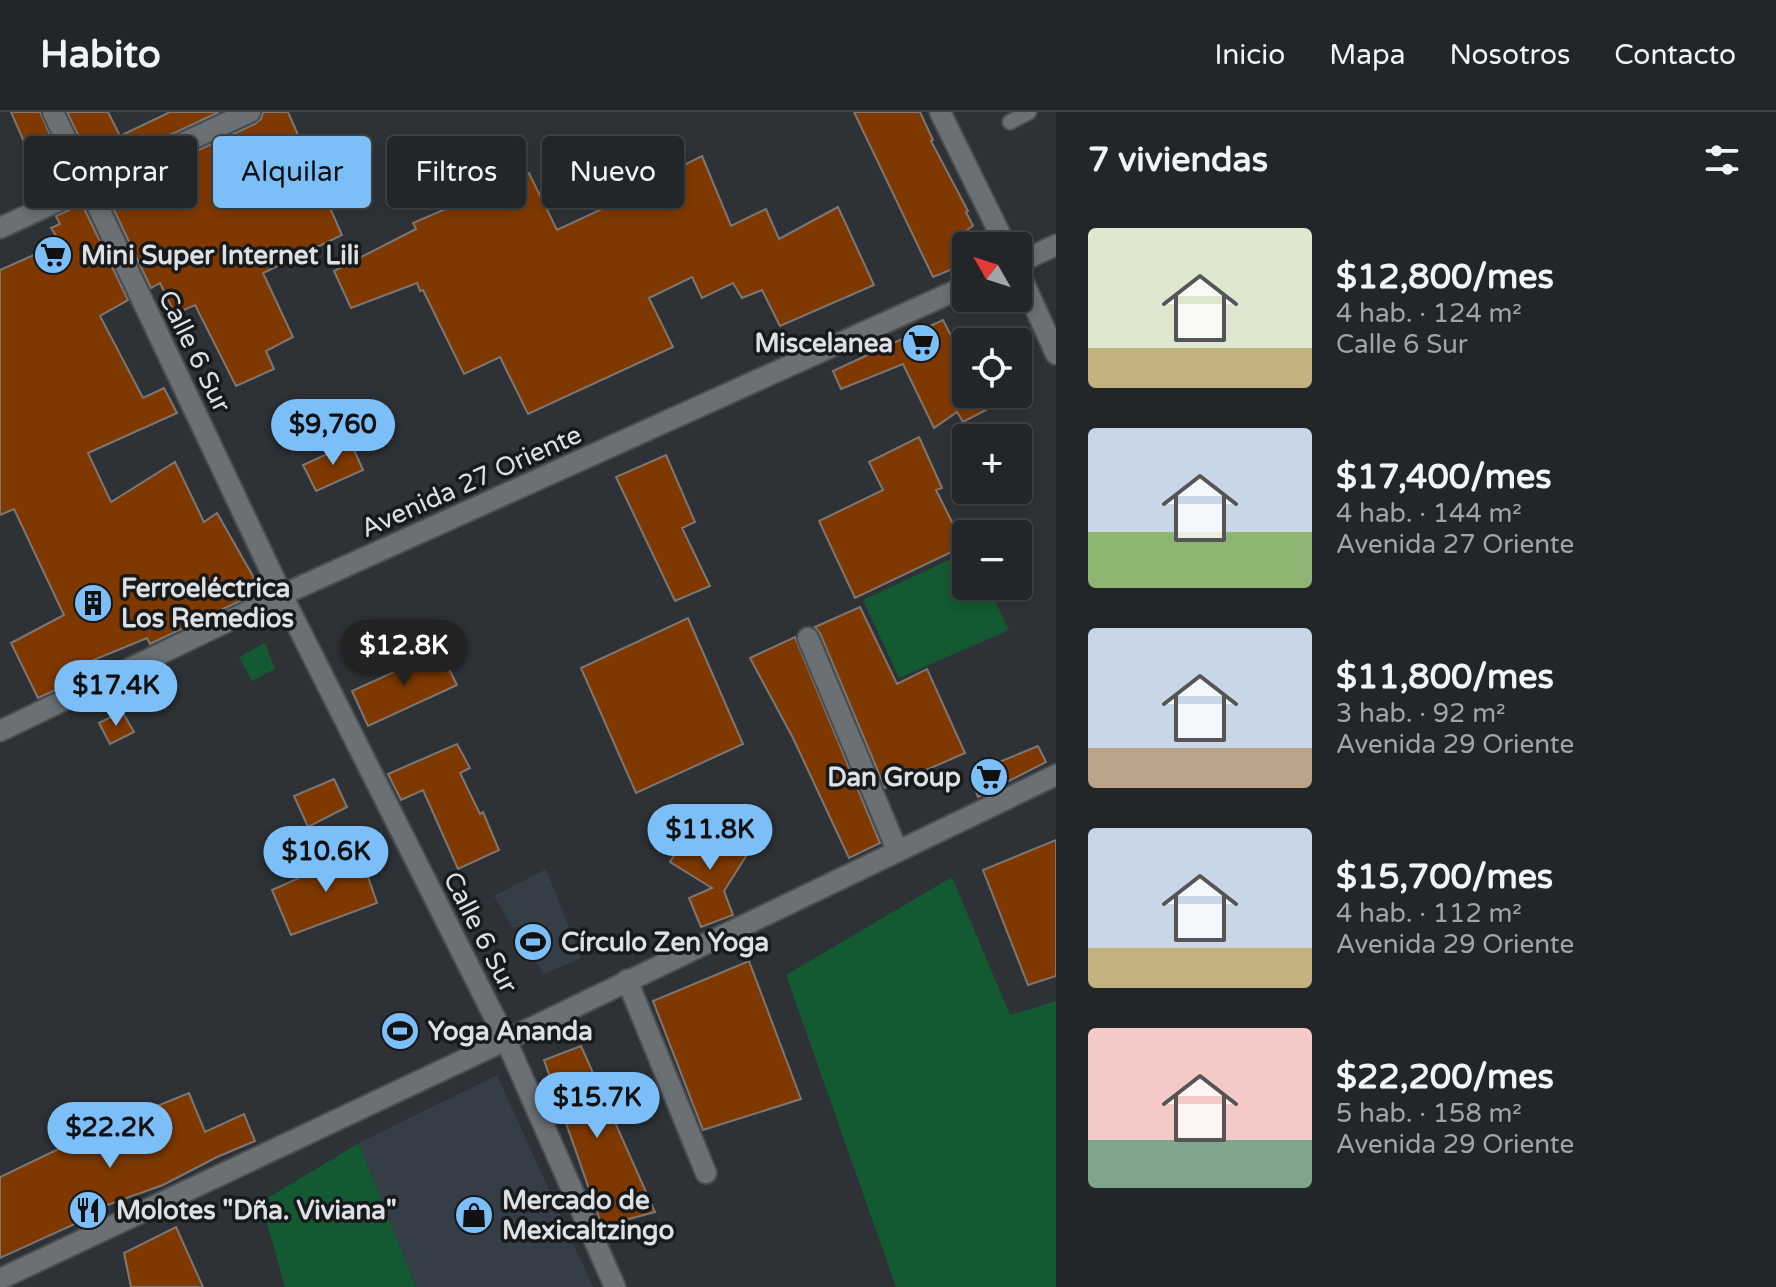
<!DOCTYPE html>
<html lang="es">
<meta charset="utf-8">
<style>
body{margin:0;font-family:"Varela Round",sans-serif;background:#2a2e30;color:#f1f3f6;height:100vh;display:flex;flex-direction:column;font-size:30px;white-space:nowrap}
*{box-sizing:border-box;margin:0}
p{font-size:26px;color:#a2a5a8}
.icon{flex:none;width:44px;height:44px;fill:none;stroke:currentColor;stroke-width:2;stroke-linecap:round;stroke-linejoin:round}
.map{position:relative;flex:1;overflow:hidden}
.sheet{display:flex;flex-direction:column;background:#222628;width:720px}
.sheet>*{flex:none}
.hud{position:absolute;left:24px;top:24px;width:760px;height:72px;display:flex;gap:16px}
.needle{width:52px;rotate:309deg}
.fabs{position:absolute;left:952px;top:120px;display:grid;gap:16px}
.fabs a{display:grid;place-items:center;width:80px;height:80px;border-radius:8px;background:#222628;box-shadow:0 4px 12px #0003,0 0 0 2px #3f4345;font-size:40px}
.price{position:absolute;translate:-50% -68px;padding:0 18px;border-radius:28px;background:#7bbef8;color:#111;font-size:26px;line-height:52px;filter:drop-shadow(0 2px 4px #0008)}
.price::after{content:'';position:absolute;left:50%;top:48px;width:24px;height:18px;margin-left:-12px;background:inherit;clip-path:polygon(0 0,100% 0,50% 100%)}
.price.current{background:#222;color:#fff}
ul{padding:0;list-style:none}
li{display:flex;align-items:center;gap:24px;height:200px;padding:0 32px}
li span{display:grid;place-items:center;flex:none;width:224px;height:160px;border-radius:8px;color:#555}
li>.icon{margin-inline-start:auto}
span .icon{width:96px;height:96px;fill:#fffc;stroke-width:1}
li b{font-size:34px}
h2{display:flex;justify-content:space-between;align-items:center;height:96px;padding:0 32px;font-size:34px}
.tag{padding:0 28px;border-radius:8px;background:#222628;box-shadow:0 4px 12px #0003,0 0 0 2px #3f4345;font-size:28px;line-height:72px}
.tag.current{background:#7bbef8;color:#111}
header{display:flex;align-items:center;gap:48px;box-sizing:border-box;height:112px;padding:0 40px;background:#222628;border-bottom:2px solid #3f4345}
header strong{font-size:38px}
nav{display:flex;gap:44px;margin-inline-start:auto;font-size:28px}
main{display:flex;flex:1;min-height:0}
.map>svg:first-child{display:block}
.built{fill:#353e46}
.green{fill:#135931}
.building{fill:#7f3900;stroke:#7d7773;stroke-width:2}
.lines{fill:none;stroke-linecap:round;stroke-linejoin:round}
.service-casing{stroke:#4a4e51;stroke-width:18}
.minor-casing{stroke:#4a4e51;stroke-width:24}
.service{stroke:#6b7074;stroke-width:14}
.minor{stroke:#6b7074;stroke-width:20}
.labels{text-anchor:middle;stroke-width:7;stroke-linejoin:round;paint-order:stroke}
.poi-label{font-size:26px;font-weight:bold;fill:#dee1e4;stroke:#17191b;text-anchor:start}
.street-label{font-size:26px;fill:#dee1e4;stroke:#17191b}
</style>
<header>
<strong>Habito</strong>
<nav><a>Inicio</a><a>Mapa</a><a>Nosotros</a><a>Contacto</a></nav>
</header>
<main>
<div class="map">
<svg width="1056" height="1175" viewBox="0 0 1056 1175">
<rect width="100%" height="100%" fill="#2e3236"/>
<path class="built" d="M546,757L581,846L543,863L519,815L513,816L494,784Z
M497,963L593,1175H416L359,1031Z"/>
<path class="green" d="M966,440V474H988L1009,518L899,566L863,488Z
M265,531L275,557L252,569L239,545Z
M952,765L1010,903L1056,889V1175H896L786,863Z
M359,1031L416,1175H285L261,1090Z"/>
<path class="building" d="M11,0H40L71,69L46,80Z
M67,0H108L120,24L170,0H219L95,58Z
M263,0H288L342,123L263,161L293,225L266,239L274,257L236,274L195,193L175,202L160,171L151,176L106,81L255,12L261,7Z
M854,0H920L933,28L931,29L968,99L966,100L973,114L953,127L965,152L933,165Z
M702,44L731,114L766,97L779,127L838,95L874,173L780,214L762,178L742,186L733,171L702,186L692,165L649,186L673,235L528,302L500,245L464,262L423,178L420,179L417,171L351,196L334,159L416,117L413,111L529,61L557,118L643,78L641,74Z
M82,92L128,188L100,204L143,286L164,276L177,301L88,341L111,390L175,350L204,410L217,401L254,466L237,476L244,487L150,532L147,526L67,559L73,570L38,586L11,531L64,503L14,397L0,403V158L61,131L51,116L60,112L56,104Z
M943,208L966,253V282H1017L963,310L957,300L934,316L903,252L841,277L833,259Z
M919,325L942,376L936,378L964,434L855,486L819,409L883,378L869,350Z
M351,331L363,358L316,379L303,353Z
M666,343L695,410L682,416L710,474L675,489L616,365Z
M860,495L897,572L927,557L965,641L885,676L820,521L815,515Z
M688,506L743,632L636,681L581,556Z
M795,525L880,731L849,746L793,626L750,546Z
M440,539L457,573L368,614L352,579Z
M122,599L134,620L110,632L99,611Z
M457,632L470,656L460,661L480,702L483,700L499,738L458,757L423,678L401,688L388,662Z
M1038,634L1046,650L978,685L970,662Z
M334,667L347,695L308,715L294,684Z
M694,713L718,728L721,723L748,741L724,779L733,803L701,815L689,786L712,776L670,750Z
M1056,728V864L1028,873L983,758Z
M359,739L377,791L291,823L272,778Z
M749,849L801,987L703,1018L653,889Z
M581,934L655,1100L602,1114L544,948Z
M189,981L205,1020L244,1002L255,1029L217,1045L163,1073L99,1096L101,1100L0,1146V1065L69,1032L70,1035L134,1001L135,1003Z
M176,1115L203,1175H131L124,1141Z"/>
<g class="lines">
<g class="service-casing">
<path id="service" d="M1010,10L1029,0"/>
</g>
<g class="minor-casing">
<path id="minor" d="M53,0L282,483L506,928L615,1175
M940,0L1006,134
M0,116L250,0
M1018,151L1056,133
M1018,158L1056,242
M808,526L897,738
M0,619L282,483L966,174
M627,868L706,1061
M0,1167L506,928L1056,663"/>
</g>
<use href="#service" class="service"/>
<use href="#minor" class="minor"/>
</g>
<defs>
<g id="supermarket-disc" transform="scale(2)"><circle r="9.5" fill="#7bbef8" stroke="#17191b"/><path d="M-6-5.5h2.5l.6 2H6L4.5 2H-2.5L-4.4-4H-6ZM-1.5 3.2a1.3 1.3 0 1 0 .1 0ZM3 3.2a1.3 1.3 0 1 0 .1 0Z" fill="#111"/></g>
<g id="building-disc" transform="scale(2)"><circle r="9.5" fill="#7bbef8" stroke="#17191b"/><path d="M-4-6H4V6H1V3H-1V6H-4ZM-2.5-4.3h1.7v1.8h-1.7ZM.8-4.3h1.7v1.8H.8ZM-2.5-1h1.7V.8h-1.7ZM.8-1h1.7V.8H.8Z" fill="#111"/></g>
<g id="stadium-disc" transform="scale(2)"><circle r="9.5" fill="#7bbef8" stroke="#17191b"/><path d="M0-5a6.5 5 0 1 0 0 10a6.5 5 0 1 0 0-10ZM-3.5-1.8h7v3.6h-7Z" fill="#111"/></g>
<g id="restaurant-disc" transform="scale(2)"><circle r="9.5" fill="#7bbef8" stroke="#17191b"/><path d="M-5-6h1v4h1v-4h1v4h1v-4h1v5L-1.5 .5V6h-2V.5L-5-1ZM5-6V6H3V1.5H1.5Q1.5-4 5-6Z" fill="#111"/></g>
<g id="shop-disc" transform="scale(2)"><circle r="9.5" fill="#7bbef8" stroke="#17191b"/><path d="M-5-2.5h2.3a2.7 3.5 0 0 1 5.4 0H5L5.5 6h-11ZM-1.5-2.5h3a1.5 2.3 0 0 0-3 0Z" fill="#111"/></g>
</defs>
<g fill-rule="evenodd">
<use href="#supermarket-disc" x="53" y="143"/>
<use href="#supermarket-disc" x="921" y="231"/>
<use href="#building-disc" x="93" y="491"/>
<use href="#supermarket-disc" x="989" y="665"/>
<use href="#stadium-disc" x="533" y="830"/>
<use href="#stadium-disc" x="400" y="919"/>
<use href="#restaurant-disc" x="88" y="1098"/>
<use href="#shop-disc" x="474" y="1103"/>
</g>
<g class="labels">
<g class="poi-label">
<text x="81" y="152">Mini Super Internet Lili</text>
<text x="893" y="240" text-anchor="end">Miscelanea</text>
<text x="121" y="485">Ferroeléctrica<tspan x="121" dy="30">Los Remedios</tspan></text>
<text x="961" y="674" text-anchor="end">Dan Group</text>
<text x="561" y="839">Círculo Zen Yoga</text>
<text x="428" y="928">Yoga Ananda</text>
<text x="502" y="1097">Mercado de<tspan x="502" dy="30">Mexicaltzingo</tspan></text>
<text x="116" y="1107">Molotes "Dña. Viviana"</text>
</g>
<g class="street-label">
<text transform="translate(195 239) rotate(64)" y="9">Calle 6 Sur</text>
<text transform="translate(471 369) rotate(-24)" y="9">Avenida 27 Oriente</text>
<text transform="translate(481 820) rotate(63)" y="9">Calle 6 Sur</text>
</g>
</g>
</svg>
<div class="fabs">
<a><svg class="needle" viewBox="-14 -14 28 28"><path d="M0-13l5 13h-10z" fill="#e53935"/><path d="M0 13l5-13h-10z" fill="#a2a5a8"/></svg></a>
<a><svg class="icon" aria-label="locate" viewBox="0 0 24 24"><circle cx="12" cy="12" r="6"/><path d="M12 2v4M12 18v4M2 12h4M18 12h4"/></svg></a>
<a>+</a>
<a>−</a>
</div>
<b class="price" style="left:333px;top:355px">$9,760</b>
<b class="price current" style="left:404px;top:576px">$12.8K</b>
<b class="price" style="left:116px;top:616px">$17.4K</b>
<b class="price" style="left:710px;top:760px">$11.8K</b>
<b class="price" style="left:326px;top:782px">$10.6K</b>
<b class="price" style="left:597px;top:1028px">$15.7K</b>
<b class="price" style="left:110px;top:1058px">$22.2K</b>
<div class="hud">
<a class="tag">Comprar</a>
<a class="tag current">Alquilar</a>
<a class="tag">Filtros</a>
<a class="tag">Nuevo</a>
</div>
</div>
<section class="sheet">
<h2>7 viviendas<svg class="icon" aria-label="filters" viewBox="0 0 24 24"><path d="M4 7h16M4 17h16"/><circle cx="9" cy="7" r="2"/><circle cx="15" cy="17" r="2"/></svg></h2>
<ul>
<li><span style="background:linear-gradient(#dfe7d0 75%,#c2b280 0)"><svg class="icon" aria-label="home" viewBox="0 0 24 24"><path d="M3 11l9-7 9 7M6 9v11h12V9"/></svg></span><div><b>$12,800/mes</b><p>4 hab. · 124 m²</p><p>Calle 6 Sur</p></div></li>
<li><span style="background:linear-gradient(#c9d6e8 65%,#8fb573 0)"><svg class="icon" aria-label="home" viewBox="0 0 24 24"><path d="M3 11l9-7 9 7M6 9v11h12V9"/></svg></span><div><b>$17,400/mes</b><p>4 hab. · 144 m²</p><p>Avenida 27 Oriente</p></div></li>
<li><span style="background:linear-gradient(#c9d6e8 75%,#b9a48a 0)"><svg class="icon" aria-label="home" viewBox="0 0 24 24"><path d="M3 11l9-7 9 7M6 9v11h12V9"/></svg></span><div><b>$11,800/mes</b><p>3 hab. · 92 m²</p><p>Avenida 29 Oriente</p></div></li>
<li><span style="background:linear-gradient(#c9d6e8 75%,#c2b280 0)"><svg class="icon" aria-label="home" viewBox="0 0 24 24"><path d="M3 11l9-7 9 7M6 9v11h12V9"/></svg></span><div><b>$15,700/mes</b><p>4 hab. · 112 m²</p><p>Avenida 29 Oriente</p></div></li>
<li><span style="background:linear-gradient(#f6c9c9 70%,#7fa58c 0)"><svg class="icon" aria-label="home" viewBox="0 0 24 24"><path d="M3 11l9-7 9 7M6 9v11h12V9"/></svg></span><div><b>$22,200/mes</b><p>5 hab. · 158 m²</p><p>Avenida 29 Oriente</p></div></li>
</ul>
</section>
</main>
